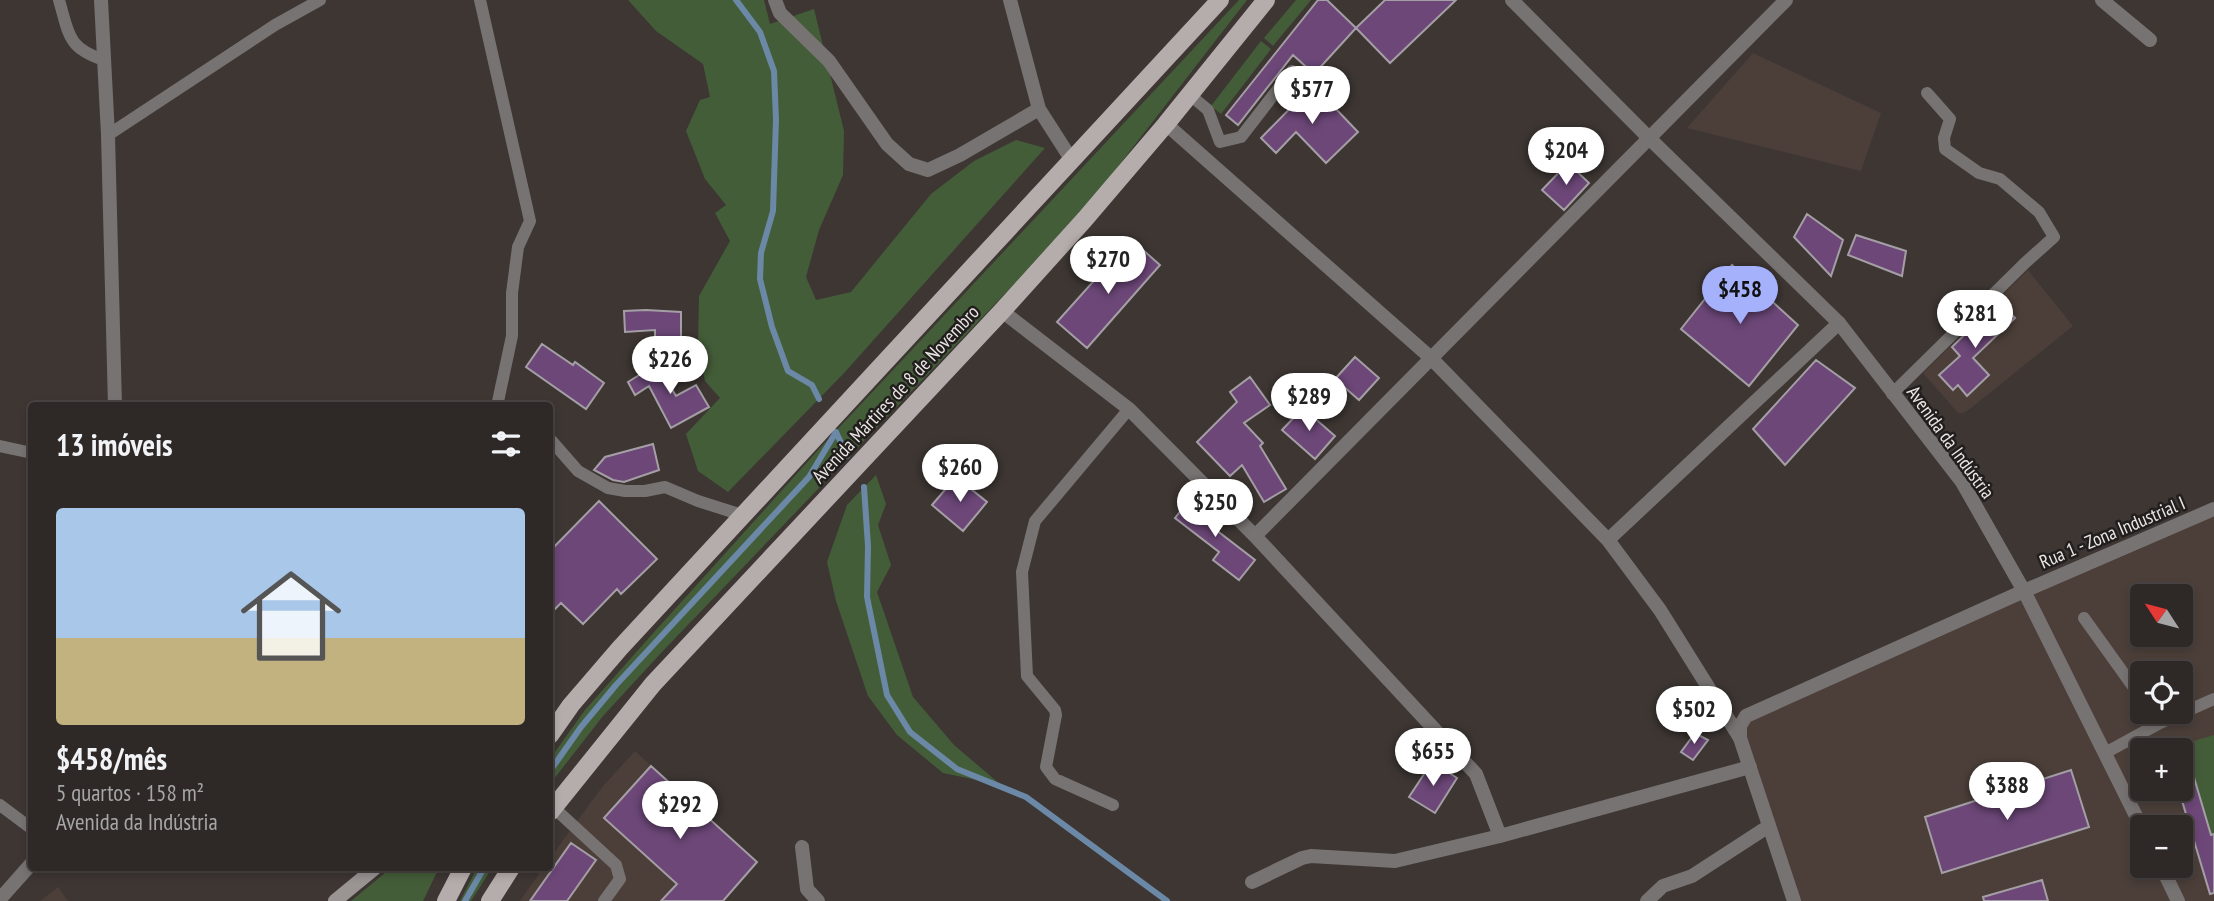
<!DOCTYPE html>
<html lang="pt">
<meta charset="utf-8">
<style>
body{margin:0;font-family:"PT Sans Narrow",sans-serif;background:#3a3432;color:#f1f3f6;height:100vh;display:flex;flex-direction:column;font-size:26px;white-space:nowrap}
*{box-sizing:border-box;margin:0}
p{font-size:23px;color:#a7a6a7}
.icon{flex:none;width:38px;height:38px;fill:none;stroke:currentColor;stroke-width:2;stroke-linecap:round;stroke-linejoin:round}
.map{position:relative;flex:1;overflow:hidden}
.sheet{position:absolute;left:28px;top:402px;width:525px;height:469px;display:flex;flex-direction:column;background:#2e2826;border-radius:7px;box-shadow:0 4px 10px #0003,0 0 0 2px #494443}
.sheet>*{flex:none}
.needle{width:46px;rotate:306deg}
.fabs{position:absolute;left:2130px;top:584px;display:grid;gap:14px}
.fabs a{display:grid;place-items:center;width:63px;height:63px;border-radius:7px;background:#2e2826;box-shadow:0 4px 10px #0003,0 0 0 2px #494443;font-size:35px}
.price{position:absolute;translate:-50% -60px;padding:0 16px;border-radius:24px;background:#fff;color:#222;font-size:23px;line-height:46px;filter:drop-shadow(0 2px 4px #0008)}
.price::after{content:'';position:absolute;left:50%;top:42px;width:21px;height:16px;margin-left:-10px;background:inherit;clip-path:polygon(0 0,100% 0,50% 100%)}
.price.on{background:#a6b1fc;color:#111}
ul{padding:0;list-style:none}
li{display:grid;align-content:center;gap:14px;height:371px;padding:0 28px}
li+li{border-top:2px solid #494443}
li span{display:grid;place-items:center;height:217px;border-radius:7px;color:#555}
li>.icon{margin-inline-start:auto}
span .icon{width:126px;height:126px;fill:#fffc;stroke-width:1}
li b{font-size:30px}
h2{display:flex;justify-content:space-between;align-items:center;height:84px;padding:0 28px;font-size:30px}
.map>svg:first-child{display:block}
.built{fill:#4c3f3a;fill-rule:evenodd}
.green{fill:#445d39}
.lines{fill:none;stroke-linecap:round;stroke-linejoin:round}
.stream{stroke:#6b88a7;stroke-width:6}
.building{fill:#6c4778;stroke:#a49fa5;stroke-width:2}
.service{stroke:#777372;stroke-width:12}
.minor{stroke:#777372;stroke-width:14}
.tertiary{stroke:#777372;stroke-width:14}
.secondary{stroke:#9a9493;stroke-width:14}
.primary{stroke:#b5adac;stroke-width:18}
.labels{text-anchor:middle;stroke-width:5;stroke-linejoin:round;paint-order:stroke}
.street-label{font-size:19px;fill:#ebe7e5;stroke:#211e1d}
</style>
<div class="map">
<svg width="2214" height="901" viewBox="0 0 2214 901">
<rect width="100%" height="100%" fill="#3d3633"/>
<path class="built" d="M1753,53L1881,113L1861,171L1687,128Z
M2028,270L2073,326L1971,408L1963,413H1958L1923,373Z
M2214,509V901H1794L1740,738L1746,716ZM2142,597H2180V635H2142ZM2142,674H2180V712H2142ZM2142,751H2180V789H2142ZM2142,828H2180V866H2142Z
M635,751L757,862L723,901H520L543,868H550V858L603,786Z
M58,887L68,901H40Z"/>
<path class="green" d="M628,0H764L770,24L814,9L844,131L843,175L819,230L806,277L816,300L851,292L931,194L974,161L1016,140L1045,148L845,372L728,492L698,471L686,434L720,398L705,381L698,349L699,296L730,241L715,213L726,205L705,179L686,131L700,100L710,97L703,64L656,31Z
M1239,0H1247L1106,182L1020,278L661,653L603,716L550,784V759L585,710L647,640L820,448Z
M1296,0H1311L1273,46L1264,38Z
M1261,41L1271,49L1221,114L1211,106Z
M876,475L886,504L878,525L891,565L877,592L913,697L954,745L1001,785L943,773L897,735L868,696L836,601L827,562L847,505Z
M2214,735V834L2211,835L2184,744Z
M391,868H439L423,901H351Z
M477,868H492L471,901H460Z"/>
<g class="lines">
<path class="stream" d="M736,0L760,32L774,71L776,120L773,211L761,253L760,279L772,327L788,371L812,385L819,399
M836,432L847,456
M864,487L868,546L867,597L887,695L910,732L957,769L1026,797L1167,901
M550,771L581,727L616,685L809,477L836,432
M465,901L484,868"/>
</g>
<path class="building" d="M1318,0H1327L1356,28L1314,74L1293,55L1238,125L1226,115Z
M1385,0H1456L1390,63L1356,28Z
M1313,85L1358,132L1326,163L1296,132L1276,153L1261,138Z
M1568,163L1589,183L1564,210L1542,190Z
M1807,214L1843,240L1831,276L1794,237Z
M1856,235L1906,251L1902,276L1848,255Z
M1135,243L1160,265L1087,348L1057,322L1099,275L1104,279Z
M1732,265L1798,325L1749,386L1681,329Z
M1999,301L2015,318L1973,358L1989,375L1967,396L1958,385L1953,390L1939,375L1960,356L1952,347Z
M646,310L681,312V337H655V330L625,332L624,311Z
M542,344L573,365L575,362L604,383L586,409L526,367Z
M1355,357L1379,378L1359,400L1335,379Z
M1816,360L1855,388L1785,465L1753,429Z
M657,364L676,396L696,385L709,407L671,428L649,386L635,395L628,382Z
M1250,377L1270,405L1244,423L1263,443L1260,446L1286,489L1264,502L1242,465L1230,476L1197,442L1237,402L1230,392Z
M1303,408L1335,436L1315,459L1282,430Z
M653,444L659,470L624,482L613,480L594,470L605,457Z
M956,477L987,502L963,531L932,505Z
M1191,498L1217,518L1211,526L1255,560L1239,580L1213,560L1219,552L1175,518Z
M599,501L657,559L621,594L617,589L583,624L561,603L550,614V551Z
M1695,733L1708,740L1693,760L1681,752Z
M2185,747L2211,835L2214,834V893L2210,894L2180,794V748Z
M1432,762L1457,778L1435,813L1409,797Z
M651,766L757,862L723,901H661L677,884L604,818Z
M2071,770L2089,827L1942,873L1925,817Z
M571,843L596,860L567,901H530Z
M2042,880L2048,901H1984L1983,897Z"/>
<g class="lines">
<path class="service" d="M59,0C69,34 67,48 104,60
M480,0L530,221L518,247L512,293V336L497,406
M1190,95L1208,110L1220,142L1241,137L1292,71
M108,135L275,25L320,0
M1892,394L2025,263L2054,237L2039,212L2000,179L1979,173L1945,149L1944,138L1950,119L1927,93
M550,439L578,471L608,488L625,491H645L665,487L698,501L742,515
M0,446L32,453
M2084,618L2142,699
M2105,753L2160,723L2214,699
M0,805L32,829
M1113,805L1055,779L1046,767L1056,715L1055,710L1027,676L1022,572L1035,521L1129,409
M553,807L616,865L620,879L604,901"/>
<path class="minor" d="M101,0L108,135L115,406
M775,0L780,13L829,61L887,144L909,164L928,170L960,155L1039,109
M1010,0L1039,109L1071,159
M2102,0L2150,40
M1166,124L1431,358L1608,540L1660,610L1740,738
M1002,311L1129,409L1255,536L1476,774L1500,836L1750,767
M1255,536L1786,0
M1608,540L1839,323
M2142,828L2024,591L2214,509
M802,847L807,889L818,901
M2161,866L2178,901
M1252,882L1302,858L1311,856L1395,861L1500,836
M0,899L32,863
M1647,901L1663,886L1692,876L1769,826"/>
<path class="tertiary" d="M1512,0L1649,138L1839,323L1962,482L2024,591L1746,716L1740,726V738L1794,901"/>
<path class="secondary" d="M335,901L375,868"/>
<path class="primary" d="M550,735L571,705L620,648L1220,0
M550,812L653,684L1002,311L1085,219L1166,124L1266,0
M446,901L463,868
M490,901L511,868"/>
</g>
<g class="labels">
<g class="street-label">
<text transform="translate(895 394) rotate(-47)" y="7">Avenida Mártires de 8 de Novembro</text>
<text transform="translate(1951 442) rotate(54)" y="7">Avenida da Indústria</text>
<text transform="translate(2112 532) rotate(-23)" y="7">Rua 1 - Zona Industrial I</text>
</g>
</g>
</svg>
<div class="fabs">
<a><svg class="needle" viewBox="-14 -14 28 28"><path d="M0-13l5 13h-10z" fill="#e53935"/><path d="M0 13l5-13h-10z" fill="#a7a6a7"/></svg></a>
<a><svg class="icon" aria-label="locate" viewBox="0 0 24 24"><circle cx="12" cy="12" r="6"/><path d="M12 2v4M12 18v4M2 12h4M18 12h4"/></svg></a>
<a>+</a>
<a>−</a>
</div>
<b class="price" style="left:1312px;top:126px">$577</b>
<b class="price" style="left:1566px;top:187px">$204</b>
<b class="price" style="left:1108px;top:296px">$270</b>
<b class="price on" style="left:1740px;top:326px">$458</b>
<b class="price" style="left:1975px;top:350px">$281</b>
<b class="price" style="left:670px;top:396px">$226</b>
<b class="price" style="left:1309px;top:433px">$289</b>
<b class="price" style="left:960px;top:504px">$260</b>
<b class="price" style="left:1215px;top:539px">$250</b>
<b class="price" style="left:1694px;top:746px">$502</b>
<b class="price" style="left:1433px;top:788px">$655</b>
<b class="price" style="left:2007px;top:822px">$388</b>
<b class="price" style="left:680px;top:841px">$292</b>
<section class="sheet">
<h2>13 imóveis<svg class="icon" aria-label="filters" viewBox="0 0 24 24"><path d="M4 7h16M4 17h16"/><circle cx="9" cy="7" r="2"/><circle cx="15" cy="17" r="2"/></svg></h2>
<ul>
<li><span style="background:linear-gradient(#a9c7e8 60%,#c2b280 0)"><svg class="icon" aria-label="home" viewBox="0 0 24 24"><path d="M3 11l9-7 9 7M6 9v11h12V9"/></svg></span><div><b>$458/mês</b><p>5 quartos · 158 m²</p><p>Avenida da Indústria</p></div></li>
</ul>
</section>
</div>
